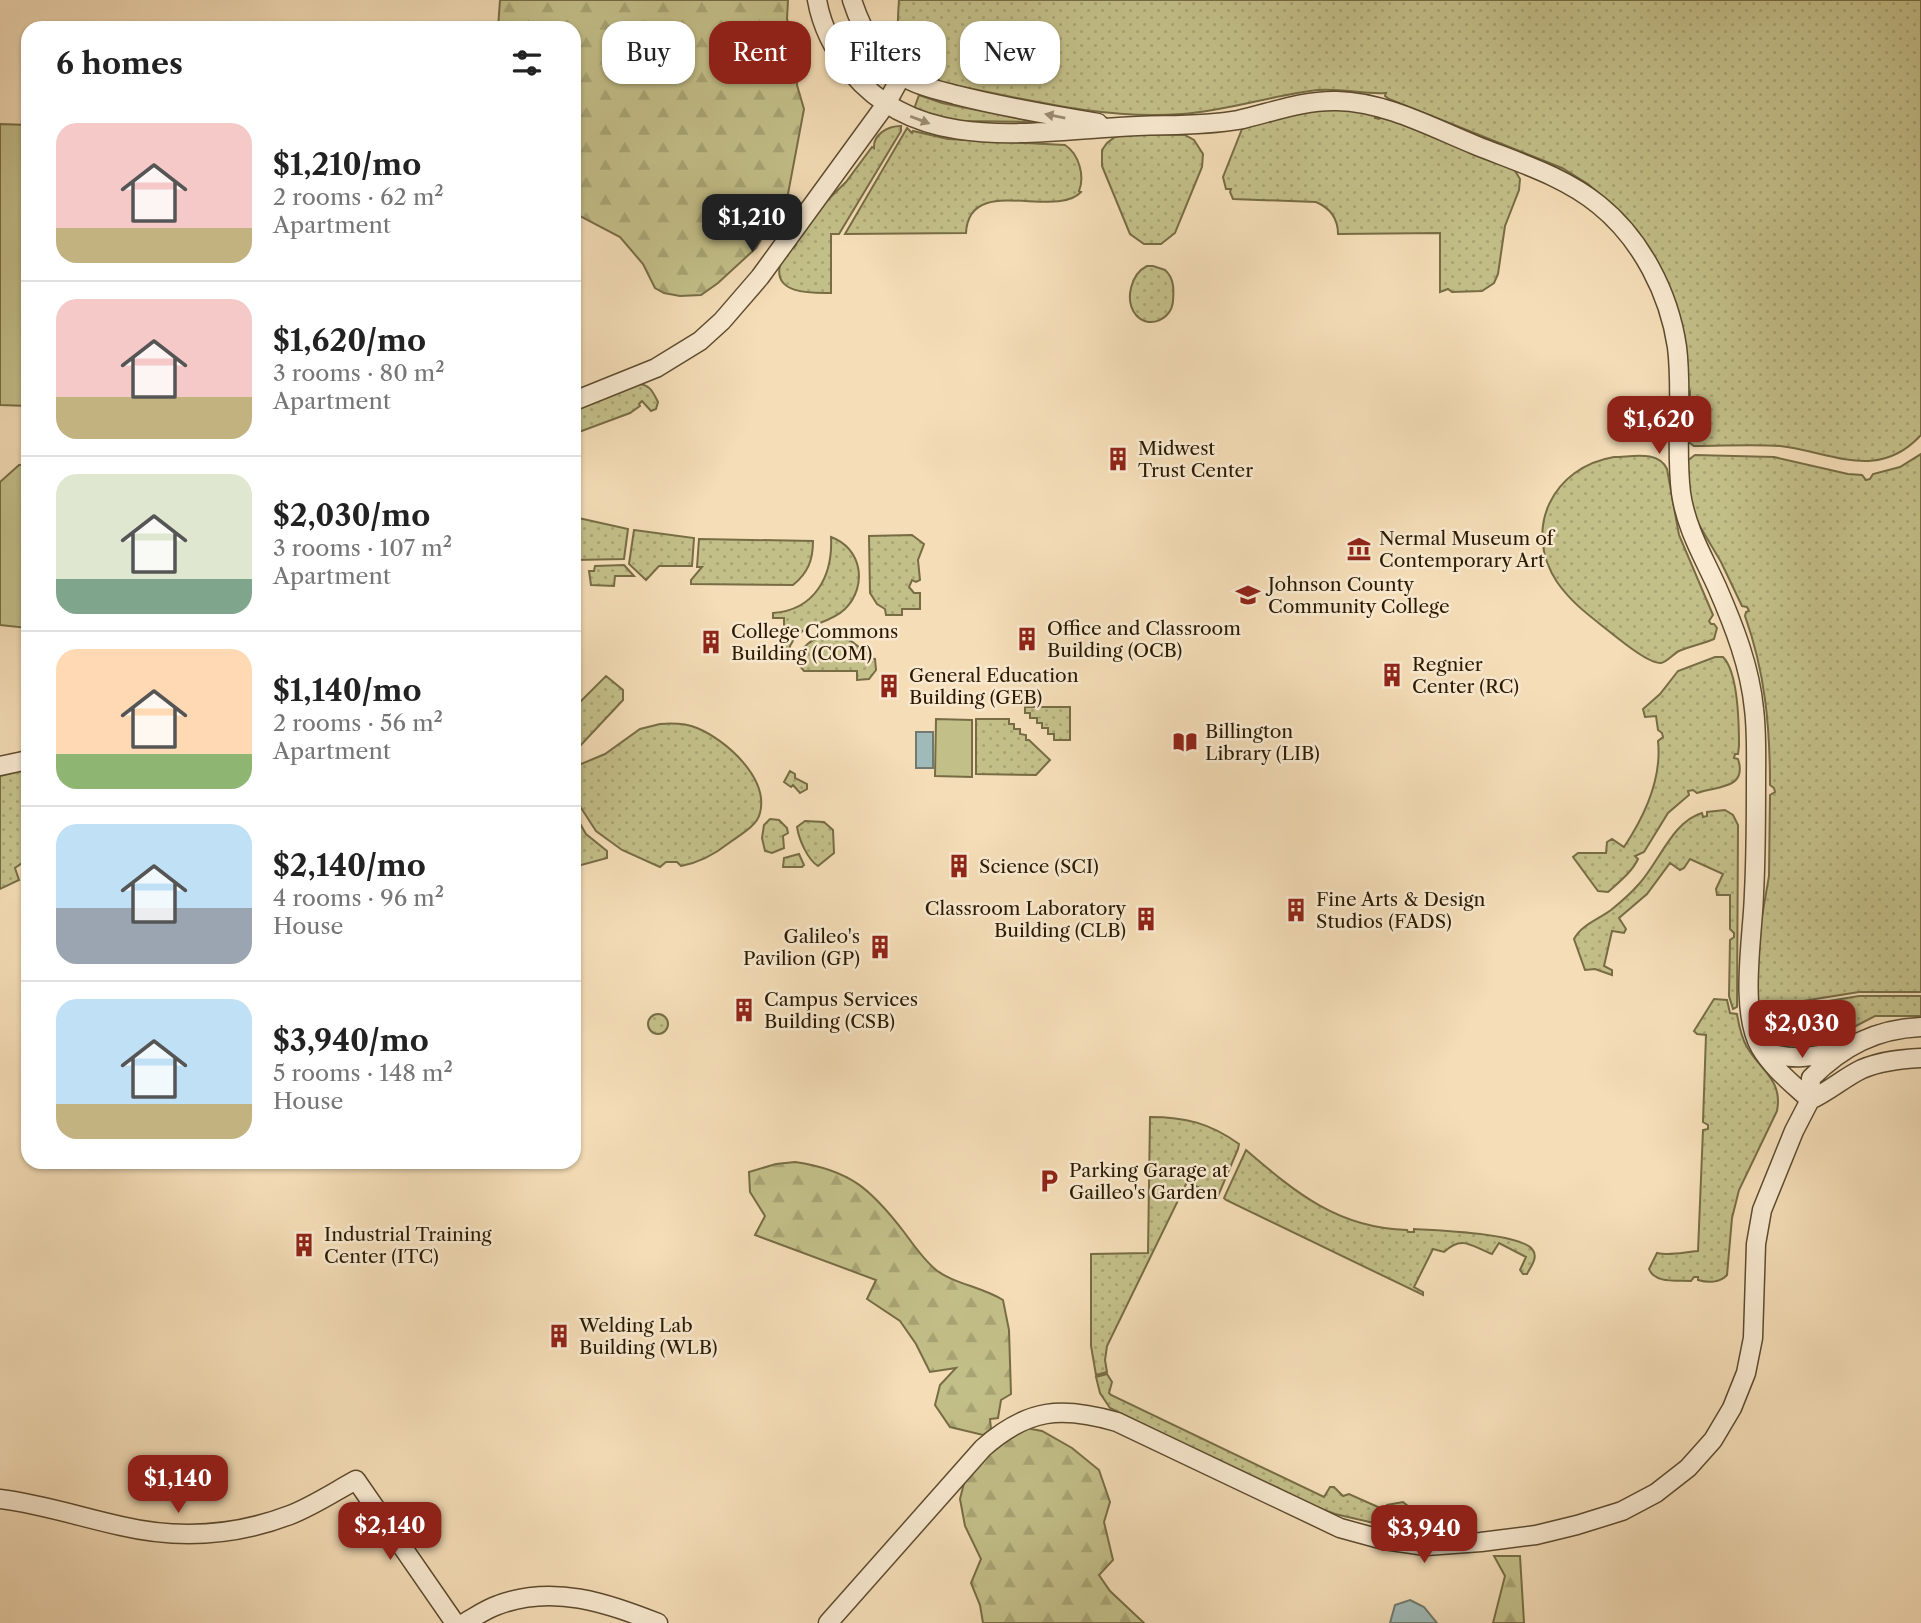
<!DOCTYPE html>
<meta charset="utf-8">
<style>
body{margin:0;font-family:"Libre Caslon Text",serif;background:#f2f2f2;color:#222;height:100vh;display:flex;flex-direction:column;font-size:26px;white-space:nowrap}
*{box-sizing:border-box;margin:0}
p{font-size:23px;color:#767676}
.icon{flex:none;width:38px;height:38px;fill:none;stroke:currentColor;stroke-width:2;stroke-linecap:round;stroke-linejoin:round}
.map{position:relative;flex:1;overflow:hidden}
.sheet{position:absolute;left:21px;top:21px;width:560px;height:1148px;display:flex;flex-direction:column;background:#fff;border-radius:21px;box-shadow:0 2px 5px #0004}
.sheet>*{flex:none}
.guide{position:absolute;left:602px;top:21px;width:665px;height:63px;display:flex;gap:14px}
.price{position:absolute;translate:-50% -60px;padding:0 16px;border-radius:14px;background:#8f2418;color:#fff;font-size:23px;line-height:46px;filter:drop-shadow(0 2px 4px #0008)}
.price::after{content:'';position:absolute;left:50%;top:42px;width:21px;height:16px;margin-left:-10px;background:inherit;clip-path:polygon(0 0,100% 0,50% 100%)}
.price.on{background:#222;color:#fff}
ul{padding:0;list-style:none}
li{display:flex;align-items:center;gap:21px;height:175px;padding:0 35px}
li+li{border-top:2px solid #e0e0e0}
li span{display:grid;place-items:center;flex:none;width:196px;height:140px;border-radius:21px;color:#555}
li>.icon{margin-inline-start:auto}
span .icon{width:84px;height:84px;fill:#fffc;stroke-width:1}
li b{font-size:30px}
h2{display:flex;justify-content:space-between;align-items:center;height:84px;padding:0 35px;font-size:30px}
.chip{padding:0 24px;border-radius:21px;background:#fff;box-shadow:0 2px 5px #0004;font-size:24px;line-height:63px}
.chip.on{background:#8f2418;color:#fff}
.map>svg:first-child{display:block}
.green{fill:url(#green-dots);stroke:#776c44;stroke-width:2}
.forest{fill:url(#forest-firs);stroke:#776c44;stroke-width:2}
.pitch{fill:#c3bf89;stroke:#776c44;stroke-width:2}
.water{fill:#9fbab8;stroke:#717a6e;stroke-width:2}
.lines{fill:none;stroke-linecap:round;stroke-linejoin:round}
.minor-casing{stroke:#5d4b2e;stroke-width:21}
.minor{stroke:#f8e9d0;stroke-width:18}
.oneway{fill:#9c8c72}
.labels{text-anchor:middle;stroke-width:5;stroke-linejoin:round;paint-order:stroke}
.poi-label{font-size:19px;fill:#2b1a00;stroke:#f8e9d0;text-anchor:start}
</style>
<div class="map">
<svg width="1921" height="1623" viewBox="0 0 1921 1623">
<defs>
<pattern id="green-dots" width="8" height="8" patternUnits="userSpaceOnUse" patternTransform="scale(1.75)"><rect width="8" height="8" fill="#c3bf89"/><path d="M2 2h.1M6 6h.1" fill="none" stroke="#a8a474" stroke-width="1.8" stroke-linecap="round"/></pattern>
<pattern id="forest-firs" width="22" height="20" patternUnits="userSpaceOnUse" patternTransform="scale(1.75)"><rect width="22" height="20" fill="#c3bf89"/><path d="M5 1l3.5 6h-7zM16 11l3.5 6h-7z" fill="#a8a474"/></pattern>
</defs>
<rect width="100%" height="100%" fill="#f4ddb7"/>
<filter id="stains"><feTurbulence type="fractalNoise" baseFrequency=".00286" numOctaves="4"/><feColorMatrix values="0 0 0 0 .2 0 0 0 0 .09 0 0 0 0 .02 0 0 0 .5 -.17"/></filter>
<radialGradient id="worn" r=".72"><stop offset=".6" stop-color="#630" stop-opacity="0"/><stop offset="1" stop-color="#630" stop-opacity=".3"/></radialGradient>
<path class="green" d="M899,0H1921V435C1878,482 1832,452 1780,446C1752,444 1723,446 1694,446L1687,441V396L1690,395V391H1687L1678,315L1672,294L1664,275L1645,242L1619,212L1588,184L1562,168L1389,99L1385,96L1386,93C1367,95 1341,88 1318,90C1272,95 1228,111 1182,114C1105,120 1029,100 954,85L942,83L935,76L934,79L926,76L928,66C894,53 897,31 899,0Z
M919,95L942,103L1036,122L960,121L942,118L914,109Z
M1323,109H1347L1376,115L1375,118L1379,119L1383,116L1514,169L1520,179L1519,190L1505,226L1498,274L1494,283L1482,291L1452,292L1448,289L1440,292V233L1338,234C1338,219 1330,208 1316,202L1233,199L1230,192L1231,189H1226L1223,177L1242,129L1304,111Z
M901,126V131L839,234H831V293C813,293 773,295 780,265C782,258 788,251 792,245L794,247L796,245L794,243L812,215L846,182L872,147L874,148C873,135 887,126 901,126Z
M907,128L912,133L913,131L948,139L1065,145C1079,154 1085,176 1079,191L1081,192C1055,220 969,173 966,233L845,234Z
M1123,134L1185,135L1194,140L1203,154L1202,167L1175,233L1161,244H1144L1130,234L1102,166V150L1107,143L1115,137Z
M1147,266H1153L1165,270C1174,278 1174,289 1173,301C1172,319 1149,330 1136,315C1124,300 1131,274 1147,266Z
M637,384C650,384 653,392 658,402L656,409L651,411L642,401L639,404L640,406L630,413L579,432L578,430L574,431V408Z
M1921,454V992H1859L1760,1008L1756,1006L1757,946L1769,876L1770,795L1775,792L1774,788L1770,785C1770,726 1765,672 1745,616L1746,612L1749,611L1747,607L1742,606L1721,562L1695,518L1688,486L1687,461L1695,455L1774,457L1848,474L1862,475L1866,480L1870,479L1873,474L1900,467Z
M1614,457C1632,457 1658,450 1667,469L1679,535L1713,615L1709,621L1711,624H1714L1717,628L1714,639C1703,644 1690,646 1679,651C1673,654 1667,662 1661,663C1649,664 1624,643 1615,636C1593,618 1574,606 1557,582C1522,529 1553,467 1614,457Z
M574,517L628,529L624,559L574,560Z
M634,530L694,538L692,566H659L646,580L629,564Z
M912,535L924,544L918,560L920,580L916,582L912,580L909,587L914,593H920V609H902V615H886L885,609L877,604L870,593L869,536Z
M831,537C862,548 868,586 845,609C823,630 792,619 786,661H781L780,638L784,637V618H773V613C815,610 833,576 831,537Z
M699,539L813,541C813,560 808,573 793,585L691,584V580L702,567H697Z
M624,565L634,576H615L614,586L591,585L589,571H594L595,566Z
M831,635L851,641L868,654V658L875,659L876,670L869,679L857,680V671H804L798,664C800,645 813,637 831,635Z
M1715,657H1723C1738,672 1739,725 1739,746L1738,754H1735L1734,758L1738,759C1748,790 1715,786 1697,793L1693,790L1688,791L1689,795L1668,813L1644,852L1635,856L1638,859C1632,872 1619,882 1608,892L1598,891L1573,857L1578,853H1606L1607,842L1612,839L1624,847C1644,817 1662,778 1658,741L1663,737L1662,733L1658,730L1656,716L1645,717L1643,709L1660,694L1678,671Z
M606,676L623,690V700L580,746H574V708Z
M1025,707H1070V740H1054V734H1048V728H1042V723H1037V718H1030V713H1025Z
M976,719H1009V724H1014V729H1020V734L1026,735V740H1029L1050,760L1036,775L976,774Z
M660,724C673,723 685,723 697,728C726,740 769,778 760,813C757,826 740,835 729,843C715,854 698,863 681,866L677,862H666L660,867L622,850L596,831L574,797V767L605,754L640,729Z
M28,769V859L15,868L19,880L0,889V776Z
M790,771L795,774V778L807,784V789L800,793L793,785L791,787L784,782Z
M1725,810L1733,815L1738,825L1737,1007L1733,1009L1729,996L1730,940L1734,937V933L1730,929V895H1717L1716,889L1723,874L1690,859L1684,868L1680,870L1670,863L1647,894L1619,918L1626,929L1624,933L1612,931L1604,966L1612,970V975L1595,969L1585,970L1574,939C1581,925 1599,919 1611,910C1621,902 1631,893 1639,884C1659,862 1673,821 1702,813L1703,817L1707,816V812Z
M574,813L586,834L607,851V858L574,867Z
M770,819L779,820L787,828L788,833L783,836L784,848L772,853L765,851L762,838L764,825Z
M805,821L824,822L833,830L834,853L818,866C808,860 799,840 797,827Z
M799,854L804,865L802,867H783L784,858Z
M1859,996H1921V1016H1875L1806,1052L1771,1045L1767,1041L1756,1013Z
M1714,999L1727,1000L1730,1013L1737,1014C1739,1026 1741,1037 1747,1047C1761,1071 1783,1080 1777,1111L1739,1190L1732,1218L1727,1275C1720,1283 1708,1283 1698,1280V1277H1694L1691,1281C1677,1280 1655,1284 1649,1269L1657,1253C1670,1256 1684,1252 1698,1251L1703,1130L1708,1129V1125L1703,1122L1706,1035L1697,1034L1694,1031Z
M648 1024a10 10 0 1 1 20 0a10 10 0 1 1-20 0Z
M1150,1117C1185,1117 1210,1123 1239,1144L1238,1149L1218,1196L1187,1182L1107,1346L1105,1360L1107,1372L1096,1375L1091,1346V1254L1148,1253Z
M1246,1150C1296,1193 1338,1228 1407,1230L1408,1232H1414V1229C1436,1230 1519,1233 1532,1249C1539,1257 1531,1266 1527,1274H1523L1520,1270L1526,1257L1499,1243L1492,1254C1472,1247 1463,1234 1444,1252L1433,1249L1414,1287L1423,1292V1295L1226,1200L1224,1198Z
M1107,1374L1112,1382L1109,1393L1111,1395L1324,1497L1330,1487H1334L1343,1496L1349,1494L1378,1507V1510H1384L1387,1505L1403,1502L1409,1507L1407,1518L1398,1525H1389L1385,1519L1381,1520L1378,1524L1335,1514L1292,1498L1110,1408L1100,1393L1096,1377Z"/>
<path class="forest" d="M500,0H788L787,19L800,57L796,64L797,85L804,109L788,194L756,248L718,283L701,295L680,296L664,293L655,288L643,264L620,237L574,213V28H498Z
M795,1162C850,1170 871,1189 904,1232C913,1244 923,1259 935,1269C951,1283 983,1287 1003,1300L1009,1330L1011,1394L1001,1400L998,1418L990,1419L991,1429L983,1435L950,1427L935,1405L940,1385L956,1368L930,1372L916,1344L900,1321L867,1299L876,1280L755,1235L765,1216L750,1192L749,1172L776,1164Z
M1026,1428L1042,1431L1072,1448L1099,1470L1110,1502L1104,1522L1113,1560L1099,1575L1110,1591L1144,1623H983L980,1605L971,1583L981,1559L965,1526L960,1499L965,1479L1001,1442Z
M1494,1556H1520L1524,1623H1493L1505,1576Z"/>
<path class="pitch" d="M0,124L28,125V406L0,405Z
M19,465H28L27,628L0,625V482Z
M936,719L972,720V777L935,776Z"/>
<path class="water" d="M916,732H933V768H916Z
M1410,1600L1424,1607L1437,1623H1390L1395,1605Z"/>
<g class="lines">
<g class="minor-casing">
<path id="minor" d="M817,0C822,28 834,51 852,73C919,153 1028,132 1119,127C1159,124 1198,127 1238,120C1270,113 1303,100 1337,101C1385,102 1431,127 1475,145C1517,162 1564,176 1599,205C1641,239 1669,293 1677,347C1683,395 1675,445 1681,493C1686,528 1703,556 1717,587C1734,626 1750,667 1754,709C1757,733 1756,758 1756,783C1756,819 1756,856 1754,893C1753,936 1739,1009 1760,1047C1772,1068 1793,1084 1810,1100
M852,0C861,28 877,57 901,75C917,86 938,90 956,95C1003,107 1050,115 1098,123
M574,401L656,368L700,341L722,321L760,277L886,104L902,75
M0,766L28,760
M1765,1052C1796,1061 1809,1057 1840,1051
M1810,1100C1828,1092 1845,1077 1862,1069C1881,1061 1900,1059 1921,1058
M0,1499C41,1504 80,1517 121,1526C177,1539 235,1536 290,1515C313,1506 334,1492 356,1480L455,1623
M464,1623C475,1617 486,1609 498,1605C554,1584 606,1603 658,1623
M828,1623L983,1448C1028,1408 1062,1406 1117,1422L1340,1528L1384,1540L1426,1546L1481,1542L1536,1535L1577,1525L1622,1511L1656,1493L1688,1468L1713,1440L1732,1408L1746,1373L1753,1338L1756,1244L1762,1210L1794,1131L1810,1100L1811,1078C1843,1046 1876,1029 1921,1027"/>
</g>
<use href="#minor" class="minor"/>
</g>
<defs><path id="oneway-solid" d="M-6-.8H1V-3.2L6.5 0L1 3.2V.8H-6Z" transform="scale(1.75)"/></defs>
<g class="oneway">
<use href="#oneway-solid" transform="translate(1055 116) rotate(-169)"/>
<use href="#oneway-solid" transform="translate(920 120) rotate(21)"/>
</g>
<defs>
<g id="building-bare" transform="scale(1.89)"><path d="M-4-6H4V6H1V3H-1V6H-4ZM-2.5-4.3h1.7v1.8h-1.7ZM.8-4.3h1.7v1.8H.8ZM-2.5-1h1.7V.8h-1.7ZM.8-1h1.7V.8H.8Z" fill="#8f2418" stroke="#f8e9d0" stroke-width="2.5" paint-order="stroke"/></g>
<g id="museum-bare" transform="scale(1.89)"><path d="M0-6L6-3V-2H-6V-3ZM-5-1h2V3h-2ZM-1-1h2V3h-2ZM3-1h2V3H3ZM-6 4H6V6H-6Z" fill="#8f2418" stroke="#f8e9d0" stroke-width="2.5" paint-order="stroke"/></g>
<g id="university-bare" transform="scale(1.89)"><path d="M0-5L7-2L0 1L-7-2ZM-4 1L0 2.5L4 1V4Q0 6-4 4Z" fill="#8f2418" stroke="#f8e9d0" stroke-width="2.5" paint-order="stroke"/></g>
<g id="library-bare" transform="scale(1.89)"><path d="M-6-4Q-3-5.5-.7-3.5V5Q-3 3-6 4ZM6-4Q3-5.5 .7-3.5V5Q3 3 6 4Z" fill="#8f2418" stroke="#f8e9d0" stroke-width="2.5" paint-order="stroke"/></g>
<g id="parking-bare" transform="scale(1.89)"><path d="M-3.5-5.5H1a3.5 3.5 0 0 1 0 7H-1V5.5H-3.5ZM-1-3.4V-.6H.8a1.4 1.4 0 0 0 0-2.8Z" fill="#8f2418" stroke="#f8e9d0" stroke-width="2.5" paint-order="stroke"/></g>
</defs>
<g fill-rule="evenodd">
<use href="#building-bare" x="1118" y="459"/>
<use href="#museum-bare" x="1359" y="549"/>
<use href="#university-bare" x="1248" y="595"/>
<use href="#building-bare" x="1027" y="639"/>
<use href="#building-bare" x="711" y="642"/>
<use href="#building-bare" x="1392" y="675"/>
<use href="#building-bare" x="889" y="686"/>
<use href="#library-bare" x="1185" y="742"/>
<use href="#building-bare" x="959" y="866"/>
<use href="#building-bare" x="1296" y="910"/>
<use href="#building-bare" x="1146" y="919"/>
<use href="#building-bare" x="880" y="947"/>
<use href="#building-bare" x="744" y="1010"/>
<use href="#parking-bare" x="1049" y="1181"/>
<use href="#building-bare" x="304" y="1245"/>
<use href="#building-bare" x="559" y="1336"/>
</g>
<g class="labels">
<g class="poi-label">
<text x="1138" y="455">Midwest<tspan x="1138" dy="22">Trust Center</tspan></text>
<text x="1379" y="545">Nermal Museum of<tspan x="1379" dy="22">Contemporary Art</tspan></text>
<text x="1268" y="591">Johnson County<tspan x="1268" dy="22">Community College</tspan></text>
<text x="1047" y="635">Office and Classroom<tspan x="1047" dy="22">Building (OCB)</tspan></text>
<text x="731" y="638">College Commons<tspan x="731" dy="22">Building (COM)</tspan></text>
<text x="1412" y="671">Regnier<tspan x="1412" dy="22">Center (RC)</tspan></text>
<text x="909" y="682">General Education<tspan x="909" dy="22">Building (GEB)</tspan></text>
<text x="1205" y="738">Billington<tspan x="1205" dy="22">Library (LIB)</tspan></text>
<text x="979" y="873">Science (SCI)</text>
<text x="1316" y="906">Fine Arts &amp; Design<tspan x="1316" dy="22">Studios (FADS)</tspan></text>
<text x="1126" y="915" text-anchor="end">Classroom Laboratory<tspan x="1126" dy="22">Building (CLB)</tspan></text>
<text x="860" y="943" text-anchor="end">Galileo's<tspan x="860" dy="22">Pavilion (GP)</tspan></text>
<text x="764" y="1006">Campus Services<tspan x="764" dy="22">Building (CSB)</tspan></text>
<text x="1069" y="1177">Parking Garage at<tspan x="1069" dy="22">Gailleo's Garden</tspan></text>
<text x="324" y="1241">Industrial Training<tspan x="324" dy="22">Center (ITC)</tspan></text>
<text x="579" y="1332">Welding Lab<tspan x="579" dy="22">Building (WLB)</tspan></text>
</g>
</g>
<rect width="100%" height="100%" filter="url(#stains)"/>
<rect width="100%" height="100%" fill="url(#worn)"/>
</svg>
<b class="price on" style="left:752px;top:254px">$1,210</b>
<b class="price" style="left:1659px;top:456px">$1,620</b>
<b class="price" style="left:1802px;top:1060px">$2,030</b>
<b class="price" style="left:178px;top:1515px">$1,140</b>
<b class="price" style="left:390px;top:1562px">$2,140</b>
<b class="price" style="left:1424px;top:1565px">$3,940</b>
<div class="guide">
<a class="chip">Buy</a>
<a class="chip on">Rent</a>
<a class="chip">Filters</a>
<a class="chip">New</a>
</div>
<section class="sheet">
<h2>6 homes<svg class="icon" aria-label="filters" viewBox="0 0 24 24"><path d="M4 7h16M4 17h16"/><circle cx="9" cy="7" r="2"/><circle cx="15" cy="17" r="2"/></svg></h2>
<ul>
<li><span style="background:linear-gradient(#f6c9c9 75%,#c2b280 0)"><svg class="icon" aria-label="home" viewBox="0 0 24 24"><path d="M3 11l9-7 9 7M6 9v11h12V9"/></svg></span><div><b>$1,210/mo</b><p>2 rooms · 62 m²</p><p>Apartment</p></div></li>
<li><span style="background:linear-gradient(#f6c9c9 70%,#c2b280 0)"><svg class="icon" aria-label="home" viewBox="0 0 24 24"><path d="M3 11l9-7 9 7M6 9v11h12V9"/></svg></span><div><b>$1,620/mo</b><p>3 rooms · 80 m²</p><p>Apartment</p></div></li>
<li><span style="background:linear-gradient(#dfe7d0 75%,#7fa58c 0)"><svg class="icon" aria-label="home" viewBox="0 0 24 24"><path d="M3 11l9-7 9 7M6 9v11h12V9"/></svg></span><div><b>$2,030/mo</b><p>3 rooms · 107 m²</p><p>Apartment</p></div></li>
<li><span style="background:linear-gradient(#ffd9b3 75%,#8fb573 0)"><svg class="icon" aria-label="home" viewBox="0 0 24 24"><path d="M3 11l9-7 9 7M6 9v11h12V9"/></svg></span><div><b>$1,140/mo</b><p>2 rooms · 56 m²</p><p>Apartment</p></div></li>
<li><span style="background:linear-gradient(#bfe0f5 60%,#9aa5b1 0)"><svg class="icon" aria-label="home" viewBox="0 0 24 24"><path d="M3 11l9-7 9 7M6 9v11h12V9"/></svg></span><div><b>$2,140/mo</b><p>4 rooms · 96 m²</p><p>House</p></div></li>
<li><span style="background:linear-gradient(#bfe0f5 75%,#c2b280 0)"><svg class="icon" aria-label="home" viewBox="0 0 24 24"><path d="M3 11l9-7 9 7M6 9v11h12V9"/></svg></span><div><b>$3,940/mo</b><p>5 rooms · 148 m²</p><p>House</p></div></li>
</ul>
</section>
</div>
